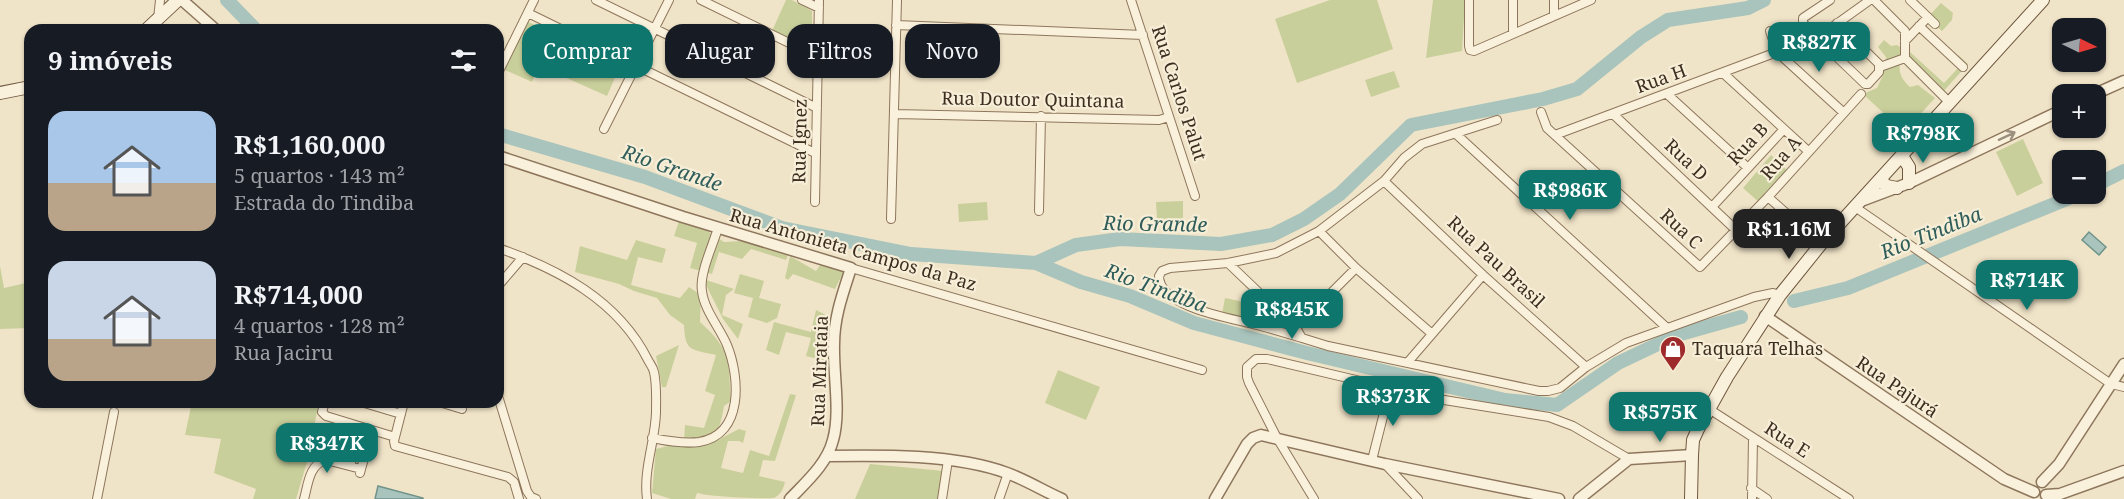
<!DOCTYPE html>
<html lang="pt">
<meta charset="utf-8">
<style>
body{margin:0;font-family:"Noto Serif",serif;background:#20242c;color:#f1f3f6;height:100vh;display:flex;flex-direction:column;font-size:22px;white-space:nowrap}
*{box-sizing:border-box;margin:0}
p{font-size:20px;color:#9ea1a6}
.icon{flex:none;width:33px;height:33px;fill:none;stroke:currentColor;stroke-width:2;stroke-linecap:round;stroke-linejoin:round}
.map{position:relative;flex:1;overflow:hidden}
.side{position:absolute;left:24px;top:24px;width:480px;height:384px;display:flex;flex-direction:column;background:#171b24;border-radius:18px;box-shadow:0 2px 4px #0004}
.side>*{flex:none}
.banner{position:absolute;left:522px;top:24px;width:570px;height:54px;display:flex;gap:12px}
.needle{width:39px;rotate:95deg}
.buttons{position:absolute;left:2052px;top:18px;display:grid;gap:12px}
.buttons a{display:grid;place-items:center;width:54px;height:54px;border-radius:12px;background:#171b24;box-shadow:0 2px 4px #0004;font-size:30px}
.price{position:absolute;translate:-50% -51px;padding:0 14px;border-radius:12px;background:#0f766e;color:#fff;font-size:20px;line-height:39px;filter:drop-shadow(0 2px 3px #0008)}
.price::after{content:'';position:absolute;left:50%;top:36px;width:18px;height:14px;margin-left:-9px;background:inherit;clip-path:polygon(0 0,100% 0,50% 100%)}
.price.selected{background:#222;color:#fff}
ul{padding:0;list-style:none}
li{display:flex;align-items:center;gap:18px;height:150px;padding:0 24px}
li span{display:grid;place-items:center;flex:none;width:168px;height:120px;border-radius:18px;color:#555}
li>.icon{margin-inline-start:auto}
span .icon{width:72px;height:72px;fill:#fffc;stroke-width:1}
li b{font-size:26px}
h2{display:flex;justify-content:space-between;align-items:center;height:72px;padding:0 24px;font-size:26px}
.tag{padding:0 21px;border-radius:18px;background:#171b24;box-shadow:0 2px 4px #0004;font-size:21px;line-height:54px}
.tag.selected{background:#0f766e;color:#fff}
.map>svg:first-child{display:block}
.green{fill:#c9cf9b}
.water{fill:#a9c4bc;stroke:#6f938a;stroke-width:1.5}
.lines{fill:none;stroke-linecap:round;stroke-linejoin:round}
.river{stroke:#a9c4bc;stroke-width:14}
.minor-casing{stroke:#8d765c;stroke-width:10}
.tertiary-casing{stroke:#8d765c;stroke-width:13}
.secondary-casing{stroke:#6f573f;stroke-width:14}
.minor{stroke:#faf1dc;stroke-width:8}
.tertiary{stroke:#faf1dc;stroke-width:10}
.secondary{stroke:#faf1dc;stroke-width:12}
.oneway{stroke:#9c907e}
.labels{text-anchor:middle;stroke-width:4.5;stroke-linejoin:round;paint-order:stroke}
.street-label{font-size:18px;fill:#3d2e20;stroke:#f7eed8}
.poi-label{font-size:18px;fill:#3d2e20;stroke:#f7eed8;text-anchor:start}
.water-label{font-size:20px;font-style:italic;fill:#2f5d5a;stroke:#f7eed8}
</style>
<div class="map">
<svg width="2124" height="499" viewBox="0 0 2124 499">
<rect width="100%" height="100%" fill="#f0e4c8"/>
<path class="green" d="M786,0H792L812,11V47L810,48L772,31Z
M1330,0H1377L1393,49L1297,83L1275,19Z
M1433,0H1465L1462,51L1426,58Z
M1941,3L1953,13L1952,20L1942,31L1927,18Z
M526,21L553,33L532,82L505,70Z
M554,40L569,48L555,77L539,69Z
M1884,40L1891,46L1897,45L1907,52H1910L1944,83L1959,67L1953,61L1958,55L1968,64L1942,93L1901,55C1898,70 1899,77 1910,87L1918,85L1935,98L1904,132L1863,94L1877,88L1883,75L1886,57L1878,47Z
M573,53L617,73L607,96L562,76Z
M1394,71L1400,87L1371,97L1365,80Z
M2023,139L2043,183L2017,196L1996,152Z
M1771,155L1788,171L1760,203L1743,188Z
M1183,201V219H1157L1156,202Z
M987,202L988,220L959,222L958,204Z
M679,221L706,230L724,242L742,241L788,255L786,260L751,249L742,259L719,252L712,274L690,268L697,243L674,236Z
M636,240L666,249L662,263L638,257L631,285L680,298L689,287L701,295L700,322C732,351 728,360 731,401L724,406C718,440 716,434 684,441L685,425L704,428L715,395L705,391L716,355C692,349 685,353 684,325L670,315L657,298L634,291L619,284L575,272L580,246L627,260Z
M790,256L816,271L820,265L844,271L835,289L793,274L788,280L785,278Z
M0,266L4,288L26,283L30,289V328L0,329Z
M740,274L764,281L759,298L781,304L777,318L767,323L748,317L753,298L734,293Z
M703,279L734,289L726,295L722,315L743,324L738,339L723,319Z
M1225,298L1254,304L1250,321L1222,314Z
M816,310L826,315V361L806,356L811,338L786,332L779,355L766,350L774,322L811,332Z
M679,345L666,387H662L656,356Z
M1058,370L1100,387L1086,420L1045,403Z
M790,394L796,395L775,461L763,460L759,476L785,482C783,490 781,494 774,498C761,499 712,497 697,493L695,499H671L652,493L656,449L672,445L710,444L739,429L746,431L743,443L739,441H728L721,468L743,473L750,450L769,456Z
M192,402H319L307,462L296,499H253L256,489L214,473L221,439L185,435Z
M870,464L944,471L939,499H855Z"/>
<path class="water" d="M2089,232L2106,247L2099,255L2082,240Z
M378,486L423,498V499H375Z"/>
<g class="lines">
<path class="river" d="M227,0L256,30
M498,134L645,177L782,228L911,254L1036,263L1076,245L1120,239L1221,244L1272,235L1304,219L1340,194L1411,125L1543,99L1577,89L1641,37L1668,20L1748,8L1764,0
M2096,185L2124,171
M1036,263L1081,282L1130,296L1194,323L1307,353L1505,400L1557,405L1618,363L1677,335L1741,317
M1794,301L1848,288L2079,194"/>
<g class="minor-casing">
<path id="minor" d="M596,0L817,108
M701,0L818,57
M802,0L819,8
M1131,0L1195,196
M1469,0V46L1470,50L1474,51L1591,0
M1513,0V34
M1554,0V16
M1874,0L1905,31V58L1880,67
M1910,0L1935,24
M528,13L815,153
M158,19L160,0
M1837,23L1879,64V72L1868,84H1865L1817,38L1870,0
M896,25L1143,35
M1919,26L1963,67
M1770,31L1777,52L1844,113
M1817,38L1803,23V18L1830,0
M1905,41L1928,17
M1905,58L1949,102
M498,73L534,0
M1723,73L1808,151
M1667,94L1748,168
M1541,112L1547,128L1700,267L1768,197L1861,94
M895,114L1159,120L1169,117
M1613,114L1737,231
M604,129L669,0
M1456,134L1667,328
M1555,135L1777,52
M1384,181L1483,275L1586,367
M1768,197L1821,244
M815,202L819,0
M1712,207L1784,129
M1855,207L2111,384L2124,387
M1039,211L1041,116
M891,219L897,0
M1319,231L1356,268L1431,333
M498,248C558,269 618,300 648,360C650,364 653,367 654,372C657,385 656,400 656,413C655,442 643,470 647,499
M1228,263L1296,328L1356,268
M851,268L1202,370
M498,286L523,257
M1296,328L1302,338L1328,346L1539,391H1548L1560,388L1586,367L1626,343L1754,297L1773,293L1780,295
M1302,338C1285,333 1269,328 1253,324C1230,318 1159,307 1159,276L1162,271L1170,268L1228,263L1276,253L1319,231L1384,181L1404,158L1422,144L1497,120
M1408,362L1483,275
M498,396L527,491L531,497L536,499
M325,402L322,412L326,416L395,437
M361,402L401,414
M404,402L394,441L395,446L508,477L514,482L519,499
M439,402L462,409
M1709,409L1849,499
M652,438C667,441 683,444 699,442C744,435 740,377 727,345C720,328 704,310 702,291C699,274 713,245 718,228
M1372,460L1390,389
M1385,464L1418,499
M350,466L355,448
M360,473L366,451
M1751,488L1767,499
M97,499L114,412
M304,499C308,485 309,464 326,460L361,469
M942,499L948,460
M999,499L1008,473
M1314,499L1277,438L1249,383L1247,377V367L1256,359H1267L1432,398L1549,417L1573,426L1629,459
M1752,499L1753,438"/>
</g>
<g class="tertiary-casing">
<path id="tertiary" d="M182,0L216,30
M2095,94L2124,81
M498,156L683,217L851,268C843,293 834,317 834,344C833,374 841,412 833,440C827,464 806,482 790,499
M1861,201L1909,183L2062,110
M1765,316L2004,479L2034,492
M827,456C881,455 956,454 1007,473C1026,480 1044,491 1062,499
M2042,482L2059,464L2124,364
M2046,495L2060,494L2124,471
M1215,499L1247,444L1253,438L1261,435L1385,464L1559,499
M1579,499L1629,459L1692,455"/>
</g>
<g class="secondary-casing">
<path id="secondary" d="M146,30L178,0
M0,93L30,87
M1902,156L1909,167V183
M1880,180L1887,186L1897,188
M1691,499L1692,455L1693,440L1698,429L1727,377L1780,295L1821,244L2043,0"/>
</g>
<use href="#minor" class="minor"/>
<use href="#tertiary" class="tertiary"/>
<use href="#secondary" class="secondary"/>
</g>
<defs><path id="oneway-shaft" d="M-6 0H5M1.5-3L5.5 0L1.5 3" fill="none" stroke-width="1.6" stroke-linecap="round" stroke-linejoin="round" transform="scale(1.5)"/></defs>
<use class="oneway" href="#oneway-shaft" transform="translate(2007 136) rotate(-25)"/>
<defs>
<g id="shop-pin" transform="scale(1.35)"><path d="M0 17L-7.5 6A9.5 9.5 0 1 1 7.5 6Z" fill="#9e2a2b" stroke="#f7eed8"/><path d="M-5-2.5h2.3a2.7 3.5 0 0 1 5.4 0H5L5.5 6h-11ZM-1.5-2.5h3a1.5 2.3 0 0 0-3 0Z" fill="#fff"/></g>
</defs>
<g fill-rule="evenodd">
<use href="#shop-pin" x="1673" y="349"/>
</g>
<g class="labels">
<g class="street-label">
<text transform="translate(1661 79) rotate(-20)" y="6">Rua H</text>
<text transform="translate(1179 93) rotate(72)" y="6">Rua Carlos Palut</text>
<text transform="translate(1033 100) rotate(1)" y="6">Rua Doutor Quintana</text>
<text transform="translate(800 141) rotate(-89)" y="6">Rua Ignez</text>
<text transform="translate(1748 144) rotate(-47)" y="6">Rua B</text>
<text transform="translate(1781 158) rotate(-49)" y="6">Rua A</text>
<text transform="translate(1686 160) rotate(43)" y="6">Rua D</text>
<text transform="translate(1681 229) rotate(43)" y="6">Rua C</text>
<text transform="translate(853 250) rotate(16)" y="6">Rua Antonieta Campos da Paz</text>
<text transform="translate(1496 262) rotate(43)" y="6">Rua Pau Brasil</text>
<text transform="translate(820 371) rotate(-88)" y="6">Rua Mirataia</text>
<text transform="translate(1897 387) rotate(34)" y="6">Rua Pajurá</text>
<text transform="translate(1787 440) rotate(33)" y="6">Rua E</text>
</g>
<g class="poi-label">
<text x="1692" y="355">Taquara Telhas</text>
</g>
<g class="water-label">
<text transform="translate(672 168) rotate(19)" y="7">Rio Grande</text>
<text transform="translate(1155 224) rotate(1)" y="7">Rio Grande</text>
<text transform="translate(1931 233) rotate(-22)" y="7">Rio Tindiba</text>
<text transform="translate(1156 288) rotate(20)" y="7">Rio Tindiba</text>
</g>
</g>
</svg>
<div class="buttons">
<a><svg class="needle" viewBox="-14 -14 28 28"><path d="M0-13l5 13h-10z" fill="#e53935"/><path d="M0 13l5-13h-10z" fill="#9ea1a6"/></svg></a>
<a>+</a>
<a>−</a>
</div>
<b class="price" style="left:1819px;top:73px">R$827K</b>
<b class="price" style="left:1923px;top:164px">R$798K</b>
<b class="price" style="left:1570px;top:221px">R$986K</b>
<b class="price selected" style="left:1789px;top:260px">R$1.16M</b>
<b class="price" style="left:2027px;top:311px">R$714K</b>
<b class="price" style="left:1292px;top:340px">R$845K</b>
<b class="price" style="left:1393px;top:427px">R$373K</b>
<b class="price" style="left:1660px;top:443px">R$575K</b>
<b class="price" style="left:327px;top:474px">R$347K</b>
<div class="banner">
<a class="tag selected">Comprar</a>
<a class="tag">Alugar</a>
<a class="tag">Filtros</a>
<a class="tag">Novo</a>
</div>
<section class="side">
<h2>9 imóveis<svg class="icon" aria-label="filters" viewBox="0 0 24 24"><path d="M4 7h16M4 17h16"/><circle cx="9" cy="7" r="2"/><circle cx="15" cy="17" r="2"/></svg></h2>
<ul>
<li><span style="background:linear-gradient(#a9c7e8 60%,#b9a48a 0)"><svg class="icon" aria-label="home" viewBox="0 0 24 24"><path d="M3 11l9-7 9 7M6 9v11h12V9"/></svg></span><div><b>R$1,160,000</b><p>5 quartos · 143 m²</p><p>Estrada do Tindiba</p></div></li>
<li><span style="background:linear-gradient(#c9d6e8 65%,#b9a48a 0)"><svg class="icon" aria-label="home" viewBox="0 0 24 24"><path d="M3 11l9-7 9 7M6 9v11h12V9"/></svg></span><div><b>R$714,000</b><p>4 quartos · 128 m²</p><p>Rua Jaciru</p></div></li>
</ul>
</section>
</div>
